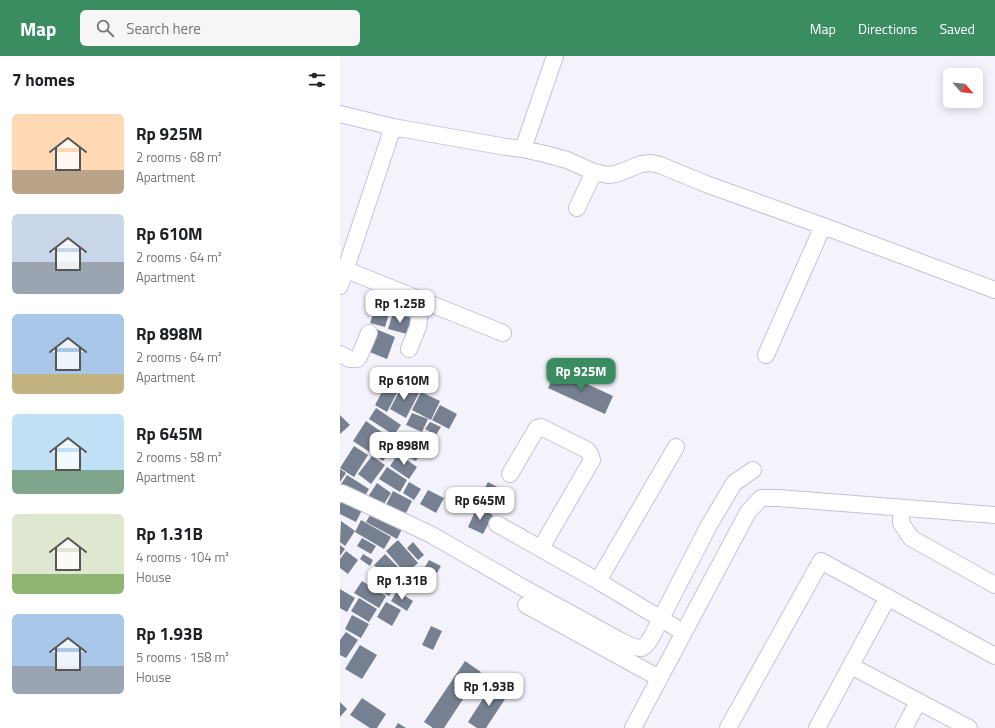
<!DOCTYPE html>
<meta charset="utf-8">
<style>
body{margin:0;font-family:"Titillium Web",sans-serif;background:#f6f6f6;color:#202124;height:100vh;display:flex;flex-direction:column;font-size:15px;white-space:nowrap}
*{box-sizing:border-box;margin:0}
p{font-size:13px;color:#757577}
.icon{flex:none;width:22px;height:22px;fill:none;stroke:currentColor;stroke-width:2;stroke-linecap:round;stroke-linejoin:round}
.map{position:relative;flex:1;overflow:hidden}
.details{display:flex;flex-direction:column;background:#fff;width:340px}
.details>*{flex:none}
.needle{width:26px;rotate:117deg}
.tools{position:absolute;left:603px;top:12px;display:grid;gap:8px}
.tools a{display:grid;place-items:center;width:40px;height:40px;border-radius:6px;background:#fff;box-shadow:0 2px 10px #0003;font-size:20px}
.price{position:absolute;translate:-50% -34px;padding:0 9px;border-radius:8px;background:#fff;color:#222;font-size:13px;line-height:26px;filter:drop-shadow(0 1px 2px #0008)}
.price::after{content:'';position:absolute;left:50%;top:24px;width:12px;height:9px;margin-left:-6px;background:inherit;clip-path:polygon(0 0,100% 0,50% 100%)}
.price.on{background:#398d60;color:#fff}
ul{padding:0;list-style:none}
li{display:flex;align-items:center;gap:12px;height:100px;padding:0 12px}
li span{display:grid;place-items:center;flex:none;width:112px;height:80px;border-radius:6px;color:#555}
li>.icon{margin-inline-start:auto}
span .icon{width:48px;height:48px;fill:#fffc;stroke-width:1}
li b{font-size:17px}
h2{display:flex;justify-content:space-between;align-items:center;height:48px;padding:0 12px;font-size:17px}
header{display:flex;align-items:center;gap:24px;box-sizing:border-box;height:56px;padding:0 20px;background:#398d60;color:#fff}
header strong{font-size:19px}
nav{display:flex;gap:22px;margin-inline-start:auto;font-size:14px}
.search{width:280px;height:36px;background:#f6f6f6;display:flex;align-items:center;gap:10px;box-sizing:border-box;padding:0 14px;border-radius:6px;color:#757577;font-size:15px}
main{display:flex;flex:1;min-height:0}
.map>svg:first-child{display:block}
.building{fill:#768090}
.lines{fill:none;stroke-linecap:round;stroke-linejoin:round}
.minor-casing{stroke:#c3c3d7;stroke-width:18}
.minor{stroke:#fff;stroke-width:16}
</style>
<header>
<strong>Map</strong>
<div class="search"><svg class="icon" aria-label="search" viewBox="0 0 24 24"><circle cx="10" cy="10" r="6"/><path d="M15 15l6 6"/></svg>Search here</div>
<nav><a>Map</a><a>Directions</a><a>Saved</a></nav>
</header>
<main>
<section class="details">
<h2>7 homes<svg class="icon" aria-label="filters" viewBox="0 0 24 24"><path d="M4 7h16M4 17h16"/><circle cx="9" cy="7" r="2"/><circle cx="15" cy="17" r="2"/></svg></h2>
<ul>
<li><span style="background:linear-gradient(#ffd9b3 70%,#b9a48a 0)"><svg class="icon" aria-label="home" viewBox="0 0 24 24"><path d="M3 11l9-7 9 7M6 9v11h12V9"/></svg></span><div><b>Rp 925M</b><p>2 rooms · 68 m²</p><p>Apartment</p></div></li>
<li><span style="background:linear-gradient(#c9d6e8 60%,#9aa5b1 0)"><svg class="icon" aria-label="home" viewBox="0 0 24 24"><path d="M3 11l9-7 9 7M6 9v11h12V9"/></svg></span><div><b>Rp 610M</b><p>2 rooms · 64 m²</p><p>Apartment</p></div></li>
<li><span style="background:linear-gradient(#a9c7e8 75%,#c2b280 0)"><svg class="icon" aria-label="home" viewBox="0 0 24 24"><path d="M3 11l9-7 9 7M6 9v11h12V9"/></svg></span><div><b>Rp 898M</b><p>2 rooms · 64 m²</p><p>Apartment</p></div></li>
<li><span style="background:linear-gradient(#bfe0f5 70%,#7fa58c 0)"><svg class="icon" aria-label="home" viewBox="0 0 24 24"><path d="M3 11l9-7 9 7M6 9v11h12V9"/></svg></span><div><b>Rp 645M</b><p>2 rooms · 58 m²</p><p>Apartment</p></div></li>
<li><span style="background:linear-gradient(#dfe7d0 75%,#8fb573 0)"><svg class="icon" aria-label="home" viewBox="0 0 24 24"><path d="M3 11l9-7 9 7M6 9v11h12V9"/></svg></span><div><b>Rp 1.31B</b><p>4 rooms · 104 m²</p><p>House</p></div></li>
<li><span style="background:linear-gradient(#a9c7e8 65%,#9aa5b1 0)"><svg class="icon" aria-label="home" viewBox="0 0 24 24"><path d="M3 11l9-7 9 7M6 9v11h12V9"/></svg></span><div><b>Rp 1.93B</b><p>5 rooms · 158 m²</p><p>House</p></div></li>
</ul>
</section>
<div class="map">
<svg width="655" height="672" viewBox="0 0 655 672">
<rect width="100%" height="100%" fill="#f4f3fc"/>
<path class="building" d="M37,246L51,251L45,271L30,267Z
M53,257L72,262L67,278L48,273Z
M36,273L55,281L47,303L27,295Z
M217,314L273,340L265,358L208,332Z
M51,319L63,325L47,356L35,349Z
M63,328L79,337L66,362L50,353Z
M81,336L100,345L91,364L72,354Z
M100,349L117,358L109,373L92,364Z
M36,352L61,369L54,379L29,363Z
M72,357L88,363L82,376L66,369Z
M0,359L10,369L0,378Z
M26,365L56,386L43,405L13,385Z
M90,366L101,371L96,379L85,373Z
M69,376L87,385L76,405L58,396Z
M14,390L28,399L14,421L0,412Z
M58,398L77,411L69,423L50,410Z
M32,400L45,409L31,428L18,418Z
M47,411L67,424L60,436L39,423Z
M0,413L6,417L0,426Z
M7,419L29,433L22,445L0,430Z
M69,426L81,433L74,444L63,437Z
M148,426L163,434L152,455L137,447Z
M37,427L51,437L40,454L26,444Z
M88,434L104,442L96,457L80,448Z
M53,435L72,445L65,459L46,449Z
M3,442L23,452L16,466L0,458V448Z
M137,451L153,459L143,478L128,471Z
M33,454L63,471L57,483L26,466Z
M21,464L51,481L44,493L15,476Z
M1,465L15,475L5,490L0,486Z
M22,482L36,490L31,498L17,490Z
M58,484L78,507L66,518L46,495Z
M73,486L84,499L78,504L67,492Z
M0,489L5,493L0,500Z
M6,495L18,504L8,518L0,512V503Z
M23,498L33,504L30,510L20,503Z
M45,498L67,520L55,532L34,509Z
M89,504L101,510L97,517L85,511Z
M38,517L54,531L49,540L30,528Z
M22,525L46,540L39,552L14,537Z
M0,533L15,542L7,556L0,552Z
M57,535L73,545L67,555L51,545Z
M19,542L37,553L29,566L11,555Z
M46,546L61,554L52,570L37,561Z
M12,559L29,568L21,582L5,573Z
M91,570L102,575L93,594L82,589Z
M6,576L18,584L6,602L0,599V584Z
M20,589L37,599L22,623L5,613Z
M125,605L141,616L104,672H93L84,666Z
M153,627L169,637L146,672H137L128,666Z
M22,642L46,658L37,672H30L10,659Z
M0,646L7,653L0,661Z
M58,667L66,672H55Z"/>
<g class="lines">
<g class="minor-casing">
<path id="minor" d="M0,58L53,71L166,91L183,93L205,98L227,104L254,116L268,119L276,118L301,108L311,107L320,109L366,128L483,170L655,234
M183,93L215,0
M237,152L254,116
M4,213L163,277
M0,230L53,71
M69,293L78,271L81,245
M0,298L10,303H17L19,301L29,277
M426,299L483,170
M170,418L197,372L201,371L247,394L250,398L252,404L201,492
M0,438L2,437L90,478L182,531L279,584L293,591L302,592L307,588L312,580L368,471L394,427L413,414
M561,452V467L571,482L655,529
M157,468L258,525L343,576
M258,525L336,391
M186,549L319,622
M511,610L629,672
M293,672L408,456L421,442H438L655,459
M388,672L481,505L655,600
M477,672L548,541
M564,672L578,646"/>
</g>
<use href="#minor" class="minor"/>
</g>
</svg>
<div class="tools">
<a><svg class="needle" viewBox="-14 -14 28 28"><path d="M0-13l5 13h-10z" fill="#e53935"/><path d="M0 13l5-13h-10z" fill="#757577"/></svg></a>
</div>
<b class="price" style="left:60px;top:268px">Rp 1.25B</b>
<b class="price on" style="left:241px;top:336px">Rp 925M</b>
<b class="price" style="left:64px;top:345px">Rp 610M</b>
<b class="price" style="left:64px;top:410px">Rp 898M</b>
<b class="price" style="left:140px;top:465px">Rp 645M</b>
<b class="price" style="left:62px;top:545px">Rp 1.31B</b>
<b class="price" style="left:149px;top:651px">Rp 1.93B</b>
</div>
</main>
